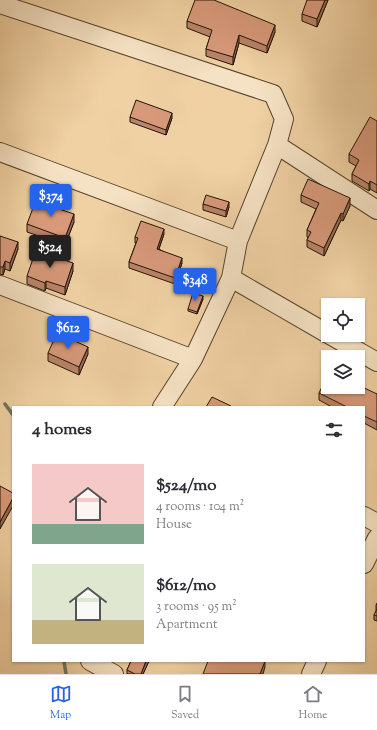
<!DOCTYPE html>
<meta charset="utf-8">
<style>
body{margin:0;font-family:"Sorts Mill Goudy",serif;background:#f2f2f3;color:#2b2b33;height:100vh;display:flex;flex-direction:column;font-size:15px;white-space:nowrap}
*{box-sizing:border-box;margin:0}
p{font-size:13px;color:#7c7c81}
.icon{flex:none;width:22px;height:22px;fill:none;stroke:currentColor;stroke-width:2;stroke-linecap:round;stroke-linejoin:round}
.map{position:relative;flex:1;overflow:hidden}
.drawer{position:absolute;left:12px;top:406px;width:353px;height:256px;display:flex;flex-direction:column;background:#fff;border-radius:0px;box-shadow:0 1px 3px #0004}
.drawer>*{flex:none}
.tools{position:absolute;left:321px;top:298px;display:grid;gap:8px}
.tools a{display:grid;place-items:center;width:44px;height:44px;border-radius:0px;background:#fff;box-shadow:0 1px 3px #0004;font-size:20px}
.price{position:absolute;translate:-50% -34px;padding:0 9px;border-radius:4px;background:#2563eb;color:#fff;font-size:13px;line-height:26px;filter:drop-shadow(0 1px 2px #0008)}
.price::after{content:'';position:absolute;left:50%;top:24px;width:12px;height:9px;margin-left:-6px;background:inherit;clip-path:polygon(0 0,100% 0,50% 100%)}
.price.active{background:#222;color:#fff}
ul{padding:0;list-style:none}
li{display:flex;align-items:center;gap:12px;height:100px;padding:0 20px}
li span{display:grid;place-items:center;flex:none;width:112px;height:80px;border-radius:0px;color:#555}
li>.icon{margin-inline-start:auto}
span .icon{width:48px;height:48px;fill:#fffc;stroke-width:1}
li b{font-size:17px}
h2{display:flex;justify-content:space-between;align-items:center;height:48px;padding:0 20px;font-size:17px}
.tabs{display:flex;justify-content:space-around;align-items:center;height:56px;border-top:1px solid #e1e1e2;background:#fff;font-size:11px;color:#7c7c81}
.tabs a{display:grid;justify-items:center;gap:2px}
.tabs .active{color:#2563eb}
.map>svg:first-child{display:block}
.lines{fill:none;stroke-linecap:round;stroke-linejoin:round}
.stream{stroke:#6c7662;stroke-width:3.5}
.minor-casing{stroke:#56432c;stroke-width:20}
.minor{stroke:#f5e1c3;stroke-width:18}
.wall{fill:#b98469;stroke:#231404}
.shaded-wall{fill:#966b55;stroke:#231404}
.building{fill:#d7997a;stroke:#231404}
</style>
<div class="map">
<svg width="377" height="674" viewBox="0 0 377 674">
<rect width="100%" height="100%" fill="#f0d1a3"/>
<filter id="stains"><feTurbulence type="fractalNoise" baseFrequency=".005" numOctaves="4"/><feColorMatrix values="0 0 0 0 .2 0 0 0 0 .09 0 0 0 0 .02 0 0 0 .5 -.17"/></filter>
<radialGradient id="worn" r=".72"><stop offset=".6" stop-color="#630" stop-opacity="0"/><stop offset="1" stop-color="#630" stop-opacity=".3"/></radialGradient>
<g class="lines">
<path class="stream" d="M5,404L13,415
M64,661L66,674"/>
<g class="minor-casing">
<path id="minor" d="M0,4L273,94L284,119L277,145L238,241L231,278L193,359L162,407
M277,145L377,210
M0,152L238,241
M231,278L328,334
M0,285L193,359
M330,335L377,362
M364,516L377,523
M364,564L377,538
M90,661L114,674
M311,674L317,661"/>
</g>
<use href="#minor" class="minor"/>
</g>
<path class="wall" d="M328,0L317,27L302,21V14Z
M187,21L275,32L267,53L239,43L233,65L206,56V49L210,37L187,28Z
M130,117L172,118L166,135L130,122Z
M377,121V193L370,189L369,191L352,181V174L356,166L349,162V154Z
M301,195L350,206L343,221L341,220L324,256L307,247V240L308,238L307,237V230L316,209L301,202Z
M203,204L229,207L226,217L203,210Z
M60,209L74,222L65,245L27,232V224Z
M164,234L159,249L182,263L175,284L129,268V262L136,243H135V237Z
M0,236L18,249L10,271L5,269L3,275L0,274Z
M73,271L65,295L46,288L45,291L27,284V276Z
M203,299L197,314L188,311V309Z
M48,353L88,354L79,375L48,361Z
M319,393L377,394V430L364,423V407H332L319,400Z
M377,603V621L374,620V615L376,611V605Z
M131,661H149L143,674H127V670Z"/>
<path class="shaded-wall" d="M325,0H328L317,27V19Z
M275,25V32L267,53V46Z
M239,35V43L233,65V57Z
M172,113V118L166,135V130Z
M370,181V189L369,191V184Z
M350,198V206L343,221V214Z
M229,202V207L226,217V211Z
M341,213V220L324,256V248Z
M74,214V222L65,245V238Z
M164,229V234L157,254V249Z
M18,242V249L10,271V263Z
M182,258V263L175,284V278Z
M5,261V269L3,275V267Z
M73,263V271L65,295V287Z
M46,281V288L45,291V283Z
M203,296V299L197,314V312Z
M88,347V354L79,375V367Z
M13,498V506L0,529V522Z
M146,661H149L143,674H141Z
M265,661V667L263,674H260Z"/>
<path class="building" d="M195,0H214L275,25L267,46L239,35L233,57L206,49L212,30L187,21Z
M307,0H325L317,19L302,14Z
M136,100L172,113L166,130L130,117Z
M370,117L377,121V185L370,181L369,184L352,174L359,160L349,154Z
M308,179L350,198L343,214L341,213L324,248L307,240L311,232L307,230L319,203L301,195Z
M206,195L229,202L226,211L203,204Z
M36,200L45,204L46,200L60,205L59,209L74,214L65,238L27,224Z
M141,221L164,229L157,249L182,258L175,278L129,262L138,238L135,237Z
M0,236L18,242L10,263L5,261L3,267H0Z
M36,250L73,263L65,287L46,281L45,283L27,276Z
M193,293L203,296L197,312L188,309Z
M57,333L88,347L79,367L48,353Z
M328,374V387H358V385L377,394V422L364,416V407H347L319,393Z
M212,397L231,406L230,407H206Z
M0,486L13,493V498L0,522Z
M377,609V616L374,615Z
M131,661H146L141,674H135L127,670Z
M208,661H265L260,674H203Z"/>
<rect width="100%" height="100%" filter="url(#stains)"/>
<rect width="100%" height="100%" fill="url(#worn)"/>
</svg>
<div class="tools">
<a><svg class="icon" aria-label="locate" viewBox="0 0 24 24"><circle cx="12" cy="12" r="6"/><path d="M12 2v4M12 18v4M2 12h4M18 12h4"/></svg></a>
<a><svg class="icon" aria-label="layers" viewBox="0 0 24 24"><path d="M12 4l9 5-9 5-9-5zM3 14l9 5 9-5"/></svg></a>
</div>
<b class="price" style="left:51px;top:218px">$374</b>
<b class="price active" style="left:50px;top:269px">$524</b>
<b class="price" style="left:195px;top:302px">$348</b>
<b class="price" style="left:68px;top:350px">$612</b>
<section class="drawer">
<h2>4 homes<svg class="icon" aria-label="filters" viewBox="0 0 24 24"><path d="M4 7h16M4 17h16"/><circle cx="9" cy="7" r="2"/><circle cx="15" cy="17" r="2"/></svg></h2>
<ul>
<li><span style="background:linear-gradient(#f6c9c9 75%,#7fa58c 0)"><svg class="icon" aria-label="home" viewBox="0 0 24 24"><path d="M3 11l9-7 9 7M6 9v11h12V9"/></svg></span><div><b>$524/mo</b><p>4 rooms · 104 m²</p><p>House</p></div></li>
<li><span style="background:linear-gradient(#dfe7d0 70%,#c2b280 0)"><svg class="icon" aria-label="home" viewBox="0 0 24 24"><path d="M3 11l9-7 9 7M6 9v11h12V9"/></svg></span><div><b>$612/mo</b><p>3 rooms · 95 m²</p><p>Apartment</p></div></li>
</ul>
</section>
</div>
<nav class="tabs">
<a class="active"><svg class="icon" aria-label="map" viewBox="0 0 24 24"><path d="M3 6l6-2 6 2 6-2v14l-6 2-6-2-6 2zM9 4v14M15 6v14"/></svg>Map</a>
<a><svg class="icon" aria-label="saved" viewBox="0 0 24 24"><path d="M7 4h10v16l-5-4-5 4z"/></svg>Saved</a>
<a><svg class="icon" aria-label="home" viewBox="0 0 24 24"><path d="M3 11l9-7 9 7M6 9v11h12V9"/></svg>Home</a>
</nav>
